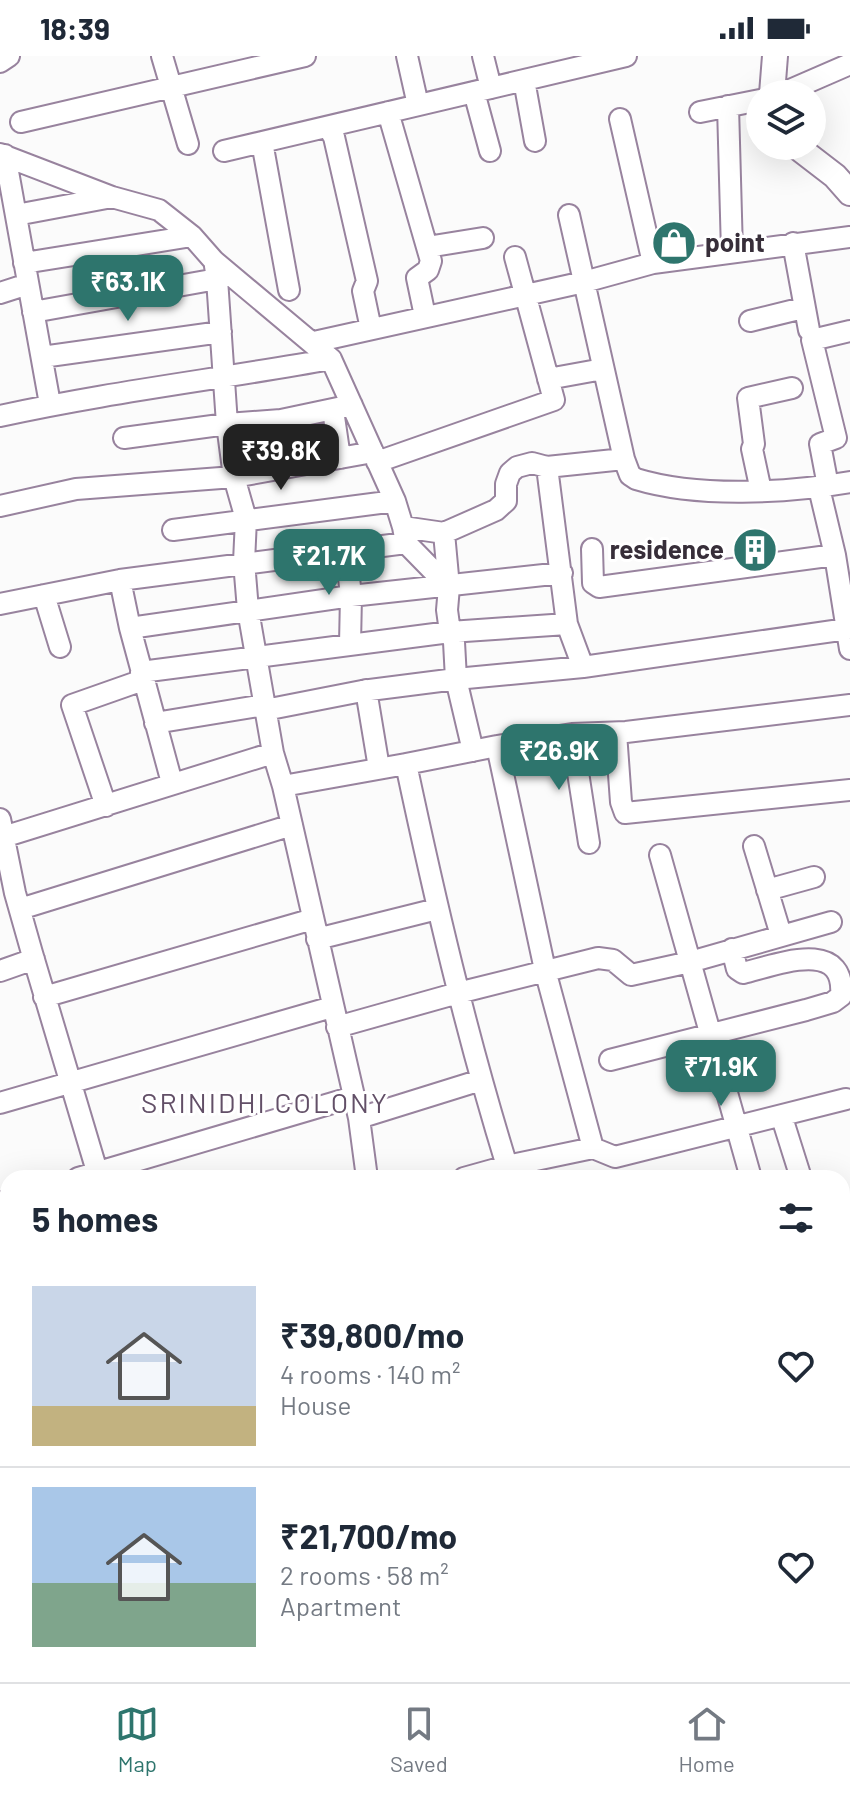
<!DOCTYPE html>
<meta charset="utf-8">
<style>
body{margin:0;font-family:Barlow,sans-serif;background:#f6f6f7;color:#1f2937;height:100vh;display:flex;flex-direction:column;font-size:30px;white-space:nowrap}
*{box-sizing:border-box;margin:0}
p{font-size:26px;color:#747a83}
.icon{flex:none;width:44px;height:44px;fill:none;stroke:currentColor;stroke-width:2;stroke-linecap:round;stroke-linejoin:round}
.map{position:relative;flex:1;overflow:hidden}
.panel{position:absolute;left:0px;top:1114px;width:850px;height:512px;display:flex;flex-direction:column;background:#fff;border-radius:24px 24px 0 0;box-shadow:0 8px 32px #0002}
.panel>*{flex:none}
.fabs{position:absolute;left:746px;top:24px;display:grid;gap:16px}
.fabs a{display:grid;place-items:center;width:80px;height:80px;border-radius:50%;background:#fff;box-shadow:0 8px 32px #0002;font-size:40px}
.price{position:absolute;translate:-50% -68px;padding:0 18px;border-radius:16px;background:#2e756d;color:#fff;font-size:26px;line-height:52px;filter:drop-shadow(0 2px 4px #0008)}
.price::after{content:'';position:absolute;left:50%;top:48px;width:24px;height:18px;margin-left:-12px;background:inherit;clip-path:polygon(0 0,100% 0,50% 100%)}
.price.on{background:#222;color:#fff}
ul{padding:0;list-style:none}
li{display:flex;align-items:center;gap:24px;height:200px;padding:0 32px}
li+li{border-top:2px solid #e0e1e3}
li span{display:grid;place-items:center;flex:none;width:224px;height:160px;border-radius:0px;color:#555}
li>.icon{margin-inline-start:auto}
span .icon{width:96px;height:96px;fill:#fffc;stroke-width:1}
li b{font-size:34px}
h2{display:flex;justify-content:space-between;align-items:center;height:96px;padding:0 32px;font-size:34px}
.status{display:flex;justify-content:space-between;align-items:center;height:56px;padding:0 40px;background:#fff;direction:ltr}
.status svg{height:22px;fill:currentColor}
.tabs{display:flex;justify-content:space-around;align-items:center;height:112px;border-top:2px solid #e0e1e3;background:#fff;font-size:22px;color:#747a83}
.tabs a{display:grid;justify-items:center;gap:4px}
.tabs .on{color:#2e756d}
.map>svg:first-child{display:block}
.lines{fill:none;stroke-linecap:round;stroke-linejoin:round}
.minor-casing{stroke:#98839e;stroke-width:24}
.major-casing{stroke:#98839e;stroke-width:28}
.minor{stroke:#fff;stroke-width:20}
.major{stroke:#fff;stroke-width:24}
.labels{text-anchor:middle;stroke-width:6;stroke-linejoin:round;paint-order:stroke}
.poi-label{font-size:26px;font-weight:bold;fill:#372e39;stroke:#fff;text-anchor:start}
.neighbourhood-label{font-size:28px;letter-spacing:2px;fill:#624f67;stroke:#fff}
</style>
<div class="status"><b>18:39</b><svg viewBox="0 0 49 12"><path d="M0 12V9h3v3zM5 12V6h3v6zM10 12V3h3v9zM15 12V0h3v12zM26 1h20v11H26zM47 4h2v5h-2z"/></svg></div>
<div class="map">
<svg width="850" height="1626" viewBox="0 0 850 1626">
<rect width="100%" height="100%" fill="#fbfbfb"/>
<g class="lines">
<g class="minor-casing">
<path id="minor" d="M162,0L188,88
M407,0L418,49
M483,0L491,32
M0,6L9,0
M524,24L535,85
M474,36L490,95
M781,38L850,8
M728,50L732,196
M388,56L431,205L428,214L417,222L425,260
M700,56L760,44
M620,63L653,207
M21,66L305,0
M328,71L334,81L367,225L363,235L371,273
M262,86L289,234
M224,95L626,0
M0,98L112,141L159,154L192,180L214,205L331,303L395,445L403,471L444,477L496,454L506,445V428L510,417L517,411L532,407L547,411L624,403L630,419L636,423C698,442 786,437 850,426
M5,99L50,348
M16,159L112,141
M569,159L624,403
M793,187L809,274
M427,191L483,182
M24,207L192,180
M217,223L227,368L234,421L246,463L244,506L248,554L273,697L283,730
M0,237L28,228
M33,256L217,223L215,210
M750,265L803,252
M314,286L584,226L653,207L850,181
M42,301L221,276
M548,323L603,313
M333,354L340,402
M0,360C109,336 221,323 331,303
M124,382L227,368L281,364L352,349
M377,406L554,344L515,201
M547,411L567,568L583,611
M828,430L820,388L836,382L812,284L850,275
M819,432L835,499L850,593
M761,435L752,393L754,388L748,342L792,332
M0,450L76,433L234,421L373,396
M173,474L395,445
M406,487L449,531
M592,493L593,527L599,531L835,499
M346,494L351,540L350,588
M44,539L60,591
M0,548L120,524
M130,572L120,524L406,487L403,471
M141,616L450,576L567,568
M366,634L379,712
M265,654L362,635L456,623L454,586L450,576L447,554L449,531L444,477
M155,667L264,649
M616,677L621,746L625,757L850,734
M572,678L589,787
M497,690L545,914L593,1092L507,1110C466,977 435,844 406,708L497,690L572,678L626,676L850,649
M473,695L456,623L583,611L847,573
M172,727L130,572L351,540L562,517
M106,750L72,649L143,624
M0,763L15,837L32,897L99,1122
M0,782L273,697
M754,790L781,879
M660,799L751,1122
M767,834L814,821
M20,853L292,769
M317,883L437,853
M0,915L34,903
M44,941L313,863
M337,971L458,937L598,902L613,904L631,919L690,906L831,866
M610,1004L806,954L833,946L841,940C846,881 776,909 743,917L737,913L732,893
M0,1047L332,951
M359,1062L481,1024
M784,1068L801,1122
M593,1092L615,1101L846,1043
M78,1122L353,1041
M367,1122L359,1062L283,730L406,708
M464,1122L507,1110L510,1122
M0,1147L8,1144
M0,1245L8,1269
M842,1374L850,1373
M0,1379L8,1403
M0,1493L8,1508
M842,1520L850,1518
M842,1544L848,1565
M26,1618V1626
M128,1618L129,1626
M628,1618L629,1626
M204,1626L226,1618
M791,1626L816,1622"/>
</g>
<g class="major-casing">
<path id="major" d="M772,38L775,0
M796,90L835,120L850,137
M842,1197L850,1195
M0,1420L8,1417"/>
</g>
<use href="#minor" class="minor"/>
<use href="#major" class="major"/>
</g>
<defs>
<g id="shop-disc" transform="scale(2.3)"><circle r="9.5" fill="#2e756d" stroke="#fff"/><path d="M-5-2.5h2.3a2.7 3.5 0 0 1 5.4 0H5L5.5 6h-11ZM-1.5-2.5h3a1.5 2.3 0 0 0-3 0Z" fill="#fff"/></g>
<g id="building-disc" transform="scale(2.3)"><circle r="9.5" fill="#2e756d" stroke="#fff"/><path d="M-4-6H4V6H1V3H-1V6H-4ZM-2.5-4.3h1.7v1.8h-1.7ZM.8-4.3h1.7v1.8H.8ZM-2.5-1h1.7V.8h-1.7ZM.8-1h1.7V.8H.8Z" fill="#fff"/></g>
</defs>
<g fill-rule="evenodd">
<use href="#shop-disc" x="674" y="187"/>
<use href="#building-disc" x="755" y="494"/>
</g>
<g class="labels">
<g class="poi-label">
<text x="705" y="196">point</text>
<text x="724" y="503" text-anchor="end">residence</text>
</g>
<g class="neighbourhood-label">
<text x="265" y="1057">SRINIDHI COLONY</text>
</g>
</g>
</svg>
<div class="fabs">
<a><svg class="icon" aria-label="layers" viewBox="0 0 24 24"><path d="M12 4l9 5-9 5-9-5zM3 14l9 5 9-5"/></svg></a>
</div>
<b class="price" style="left:128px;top:267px">₹63.1K</b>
<b class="price on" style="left:281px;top:436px">₹39.8K</b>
<b class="price" style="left:329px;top:541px">₹21.7K</b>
<b class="price" style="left:559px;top:736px">₹26.9K</b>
<b class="price" style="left:721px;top:1052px">₹71.9K</b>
<section class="panel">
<h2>5 homes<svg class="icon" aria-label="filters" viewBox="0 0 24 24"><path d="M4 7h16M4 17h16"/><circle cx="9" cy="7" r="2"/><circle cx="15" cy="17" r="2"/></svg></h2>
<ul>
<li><span style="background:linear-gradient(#c9d6e8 75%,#c2b280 0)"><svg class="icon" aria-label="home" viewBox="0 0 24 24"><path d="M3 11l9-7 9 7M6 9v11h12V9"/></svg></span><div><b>₹39,800/mo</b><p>4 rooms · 140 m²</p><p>House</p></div><svg class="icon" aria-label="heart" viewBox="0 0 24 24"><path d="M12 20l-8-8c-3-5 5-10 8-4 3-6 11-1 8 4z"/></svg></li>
<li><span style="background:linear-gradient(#a9c7e8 60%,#7fa58c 0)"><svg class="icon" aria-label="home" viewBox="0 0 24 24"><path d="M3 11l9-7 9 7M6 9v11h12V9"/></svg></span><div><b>₹21,700/mo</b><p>2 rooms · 58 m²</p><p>Apartment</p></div><svg class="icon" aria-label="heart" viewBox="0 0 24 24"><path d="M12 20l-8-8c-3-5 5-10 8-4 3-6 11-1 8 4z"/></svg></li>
</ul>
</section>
</div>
<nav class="tabs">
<a class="on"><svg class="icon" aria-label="map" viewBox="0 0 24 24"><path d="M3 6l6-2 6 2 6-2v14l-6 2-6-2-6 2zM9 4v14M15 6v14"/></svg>Map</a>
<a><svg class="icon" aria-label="saved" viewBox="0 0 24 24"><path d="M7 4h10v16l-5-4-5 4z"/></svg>Saved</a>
<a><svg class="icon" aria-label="home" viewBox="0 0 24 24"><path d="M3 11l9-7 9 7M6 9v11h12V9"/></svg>Home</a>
</nav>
